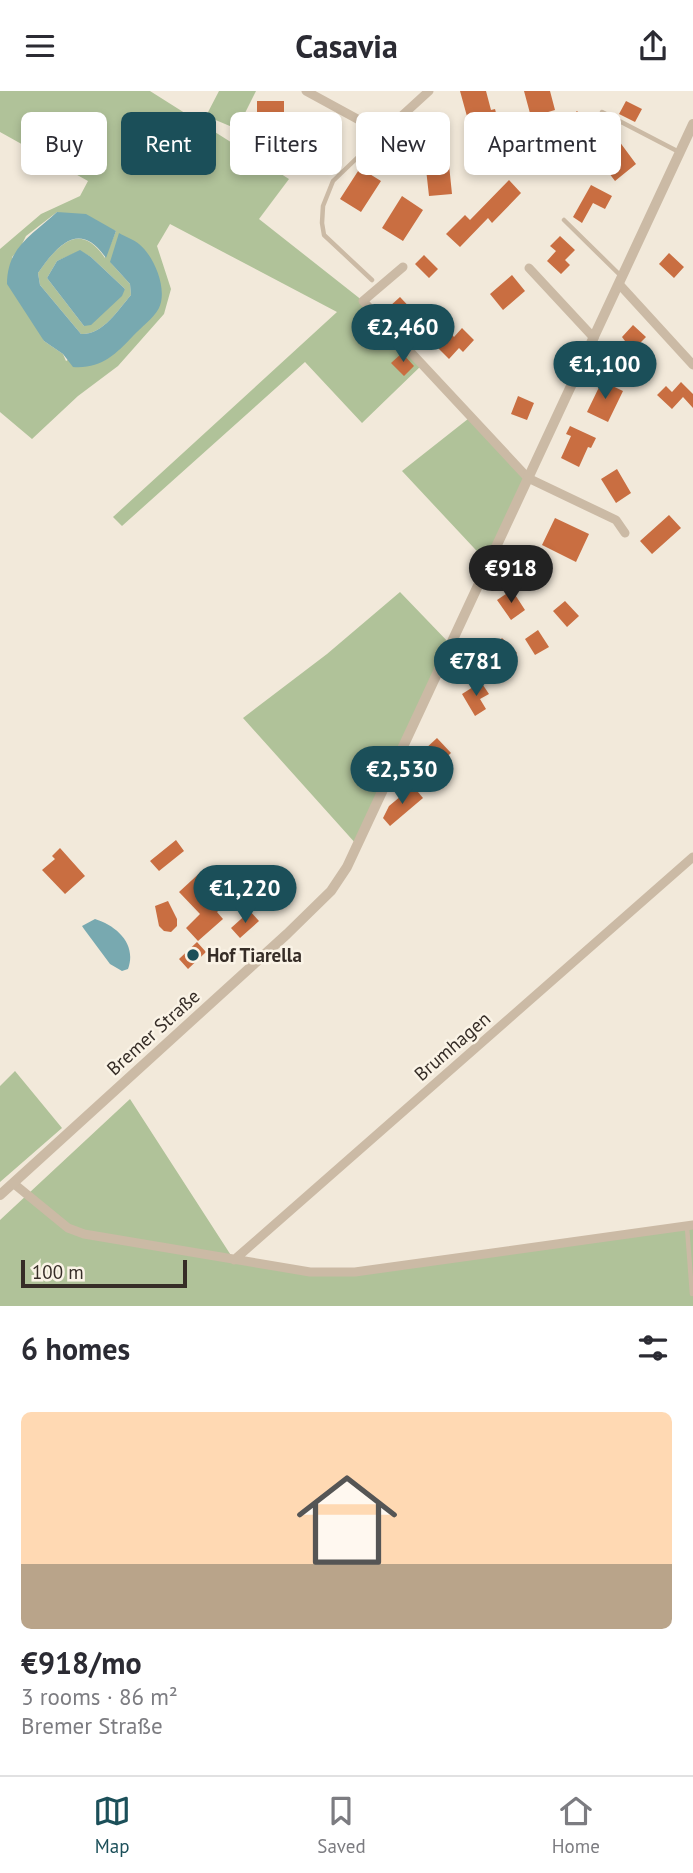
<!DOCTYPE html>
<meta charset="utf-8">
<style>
body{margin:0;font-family:"PT Sans",sans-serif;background:#f7f7f7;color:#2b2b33;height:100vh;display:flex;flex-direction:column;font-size:26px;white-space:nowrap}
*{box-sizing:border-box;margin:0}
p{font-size:23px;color:#7c7c81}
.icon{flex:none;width:38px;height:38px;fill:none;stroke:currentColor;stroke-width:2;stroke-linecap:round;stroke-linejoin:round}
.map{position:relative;height:1215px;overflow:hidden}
.panel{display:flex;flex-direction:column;background:#fff;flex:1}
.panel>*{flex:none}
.banner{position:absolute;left:21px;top:21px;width:651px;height:63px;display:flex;gap:14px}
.scale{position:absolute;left:21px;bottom:18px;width:166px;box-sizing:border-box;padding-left:7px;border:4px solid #362d27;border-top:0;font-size:19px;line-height:24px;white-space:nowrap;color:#362d27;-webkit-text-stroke:5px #faf3e6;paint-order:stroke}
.price{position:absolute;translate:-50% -60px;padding:0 16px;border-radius:24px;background:#1b4f59;color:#fff;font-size:23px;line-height:46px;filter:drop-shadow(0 2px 4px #0008)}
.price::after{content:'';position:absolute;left:50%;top:42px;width:21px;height:16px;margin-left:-10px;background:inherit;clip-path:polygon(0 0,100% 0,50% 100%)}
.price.active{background:#222;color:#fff}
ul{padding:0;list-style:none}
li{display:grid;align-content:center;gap:14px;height:371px;padding:0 21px}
li span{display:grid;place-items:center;height:217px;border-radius:10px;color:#555}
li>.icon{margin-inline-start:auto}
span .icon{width:126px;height:126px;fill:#fffc;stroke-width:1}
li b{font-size:30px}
h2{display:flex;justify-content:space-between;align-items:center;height:84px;padding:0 21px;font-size:30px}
.pill{padding:0 24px;border-radius:10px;background:#fff;box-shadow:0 4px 10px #0003;font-size:24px;line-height:63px}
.pill.active{background:#1b4f59;color:#fff}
header{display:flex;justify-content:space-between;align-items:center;height:91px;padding:0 21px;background:#fff;font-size:32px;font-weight:700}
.tab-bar{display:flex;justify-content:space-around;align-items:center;height:98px;border-top:2px solid #e1e1e2;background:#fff;font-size:19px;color:#7c7c81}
.tab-bar a{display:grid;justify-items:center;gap:4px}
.tab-bar .active{color:#1b4f59}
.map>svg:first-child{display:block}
.green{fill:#b0c299;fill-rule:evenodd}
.water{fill:#78a9b0}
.building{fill:#c96e41}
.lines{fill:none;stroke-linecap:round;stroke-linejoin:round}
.service{stroke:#cbbaa5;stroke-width:4.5}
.minor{stroke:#cbbaa5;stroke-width:9}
.tertiary{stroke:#cbbaa5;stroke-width:10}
.poi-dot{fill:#1b4f59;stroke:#faf3e6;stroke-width:2.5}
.labels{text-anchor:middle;stroke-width:5;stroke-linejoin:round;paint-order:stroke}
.poi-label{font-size:19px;font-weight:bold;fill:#362d27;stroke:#faf3e6;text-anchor:start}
.street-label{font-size:19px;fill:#362d27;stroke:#faf3e6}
</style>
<header><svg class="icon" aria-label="menu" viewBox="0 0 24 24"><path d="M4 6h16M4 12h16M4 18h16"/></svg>Casavia<svg class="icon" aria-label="share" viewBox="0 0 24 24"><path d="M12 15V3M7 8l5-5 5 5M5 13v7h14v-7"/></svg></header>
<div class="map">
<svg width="693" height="1215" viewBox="0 0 693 1215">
<rect width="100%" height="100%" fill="#f2e9da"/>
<path class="green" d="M0,0H150L289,88L259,128L363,210L423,273L362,332L305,271L122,435L113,426L337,221L170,133L157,155L171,198L164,223L118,275L78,305L32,348L0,321V158L41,123L80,105L88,90L0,41ZM57,121L116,140L105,167C80,129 57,154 38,182L40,194L81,243C103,244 118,219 131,204L130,193L110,171L159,216L66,270L63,263L44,250L12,166L19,159L26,145ZM80,160L91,166L125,198L84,235L47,187L57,170Z
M219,0H256L237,38L206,25Z
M473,324L528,387L488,472L402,380Z
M400,501L451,554L357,754L243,627L327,563Z
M15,980L62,1037L0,1091V995Z
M130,1008L234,1169L331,1182L693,1134V1215H0V1129Z"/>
<path class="water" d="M57,121L86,123L116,140L106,167C80,129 58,153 38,182L40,194L81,243C103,244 118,219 131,204L130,193L110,171L119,142C126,146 133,148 139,153C154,165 168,198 159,217C154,227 140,237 133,245C115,264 101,278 73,276L63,263L44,250L7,193C7,155 34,143 57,121Z
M80,159L91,166L125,198L122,205L91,234L84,235L47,187L57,170Z
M95,828C117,835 137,853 128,878L122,880L110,873L84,838L82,835Z"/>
<path class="building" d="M460,0H486L491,19L495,18L505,56L482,62L472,28L468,29Z
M524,0H550L555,19L531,26Z
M257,10H284V38H257Z
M626,10L642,18L635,31L619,23Z
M577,20L595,39L605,31L636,73L615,90L578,41L576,43L565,31Z
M437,30L441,65L448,64L452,103L429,105L425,69L419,70L415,33Z
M294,34H323L324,62L294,63Z
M541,52L558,71L547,81L541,75L534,82L522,70Z
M360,77L381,90L361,121L340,108Z
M509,89L521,102L492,132L488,127L460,156L446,143L465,124L470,129Z
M591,94L612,105L605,118L593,112L582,132L573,126Z
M402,105L423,119L403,150L382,137Z
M560,145L575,159L565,169L570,174L561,183L547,170L556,160L550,155Z
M669,162L684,176L674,187L659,173Z
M424,164L438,178L429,187L415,173Z
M512,184L525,200L503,219L490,203Z
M400,206L416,223L405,233L389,216Z
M633,234L646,246L635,257L639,261L628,273L615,260L625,250L622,246Z
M446,237L454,246L462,237L474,249L463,261L459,257L449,268L432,251Z
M402,262L414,275L404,285L391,272Z
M602,290L623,300L608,331L587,321Z
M681,291L693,303V317L683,306L672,318L657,304L666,295L672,301Z
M518,305L534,312L527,329L511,323Z
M570,335L596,347L591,357L588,356L579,376L561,367L571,345L566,343Z
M617,378L631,402L616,412L601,388Z
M669,424L681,437L652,463L640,450Z
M555,427L589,443L576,471L542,454Z
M512,499L525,519L511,529L497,509Z
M565,510L579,525L567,536L553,520Z
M538,539L549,556L535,564L525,548Z
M502,547L517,562L503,576L487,562Z
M481,591L489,603L480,608L486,618L475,625L462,603Z
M437,647L451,662L438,674L424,659Z
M413,695L423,707L390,735L383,727L389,715Z
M176,749L184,760L159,780L150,770Z
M60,757L85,785L65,803L42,779L55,768L52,765Z
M204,778L232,807L217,821L223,828L198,850L186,837L200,823L179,801Z
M168,810L177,828V835L171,841L164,840L159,835L155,815Z
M250,820L259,830L240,847L231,837Z
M197,851L206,861L188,878L179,868Z"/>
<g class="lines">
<path class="service" d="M602,21L679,61
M564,129L621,185
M372,189L324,144L322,132L323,115L333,90L383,42
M687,1136L692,1203"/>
<path class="minor" d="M306,0L383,42L429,0
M403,176L363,210L528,387L616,429L625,442
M529,177L594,247
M619,193L693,274
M13,1092L68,1137L84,1143L310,1181H355L693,1134
M234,1169L693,766"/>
<path class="tertiary" d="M0,1104L287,843L331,800L347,776L693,33"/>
</g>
<circle class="poi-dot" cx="193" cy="864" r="7"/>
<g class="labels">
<g class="poi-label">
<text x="207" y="871">Hof Tiarella</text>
</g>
<g class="street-label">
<text transform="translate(153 941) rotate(-42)" y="7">Bremer Straße</text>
<text transform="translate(452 955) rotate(-41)" y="7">Brumhagen</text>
</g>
</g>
</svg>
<div class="scale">100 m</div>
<b class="price" style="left:403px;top:273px">€2,460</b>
<b class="price" style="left:605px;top:310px">€1,100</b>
<b class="price active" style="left:511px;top:514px">€918</b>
<b class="price" style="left:476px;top:607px">€781</b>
<b class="price" style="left:402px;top:715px">€2,530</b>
<b class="price" style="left:245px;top:834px">€1,220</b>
<div class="banner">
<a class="pill">Buy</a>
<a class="pill active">Rent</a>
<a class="pill">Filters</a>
<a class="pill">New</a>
<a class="pill">Apartment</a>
</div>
</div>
<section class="panel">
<h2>6 homes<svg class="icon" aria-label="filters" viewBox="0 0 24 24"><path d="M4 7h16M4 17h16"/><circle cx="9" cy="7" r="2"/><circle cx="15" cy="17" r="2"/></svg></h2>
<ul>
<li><span style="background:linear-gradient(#ffd9b3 70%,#b9a48a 0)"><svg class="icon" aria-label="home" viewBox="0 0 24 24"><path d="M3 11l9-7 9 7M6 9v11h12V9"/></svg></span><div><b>€918/mo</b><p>3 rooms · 86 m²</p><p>Bremer Straße</p></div></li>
</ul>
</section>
<nav class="tab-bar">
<a class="active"><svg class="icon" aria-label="map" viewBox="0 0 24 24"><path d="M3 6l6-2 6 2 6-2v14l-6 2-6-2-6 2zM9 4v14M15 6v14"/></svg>Map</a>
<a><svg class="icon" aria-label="saved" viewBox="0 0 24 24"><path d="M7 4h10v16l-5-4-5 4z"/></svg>Saved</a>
<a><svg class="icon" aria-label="home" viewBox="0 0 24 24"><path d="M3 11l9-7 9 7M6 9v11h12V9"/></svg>Home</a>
</nav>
